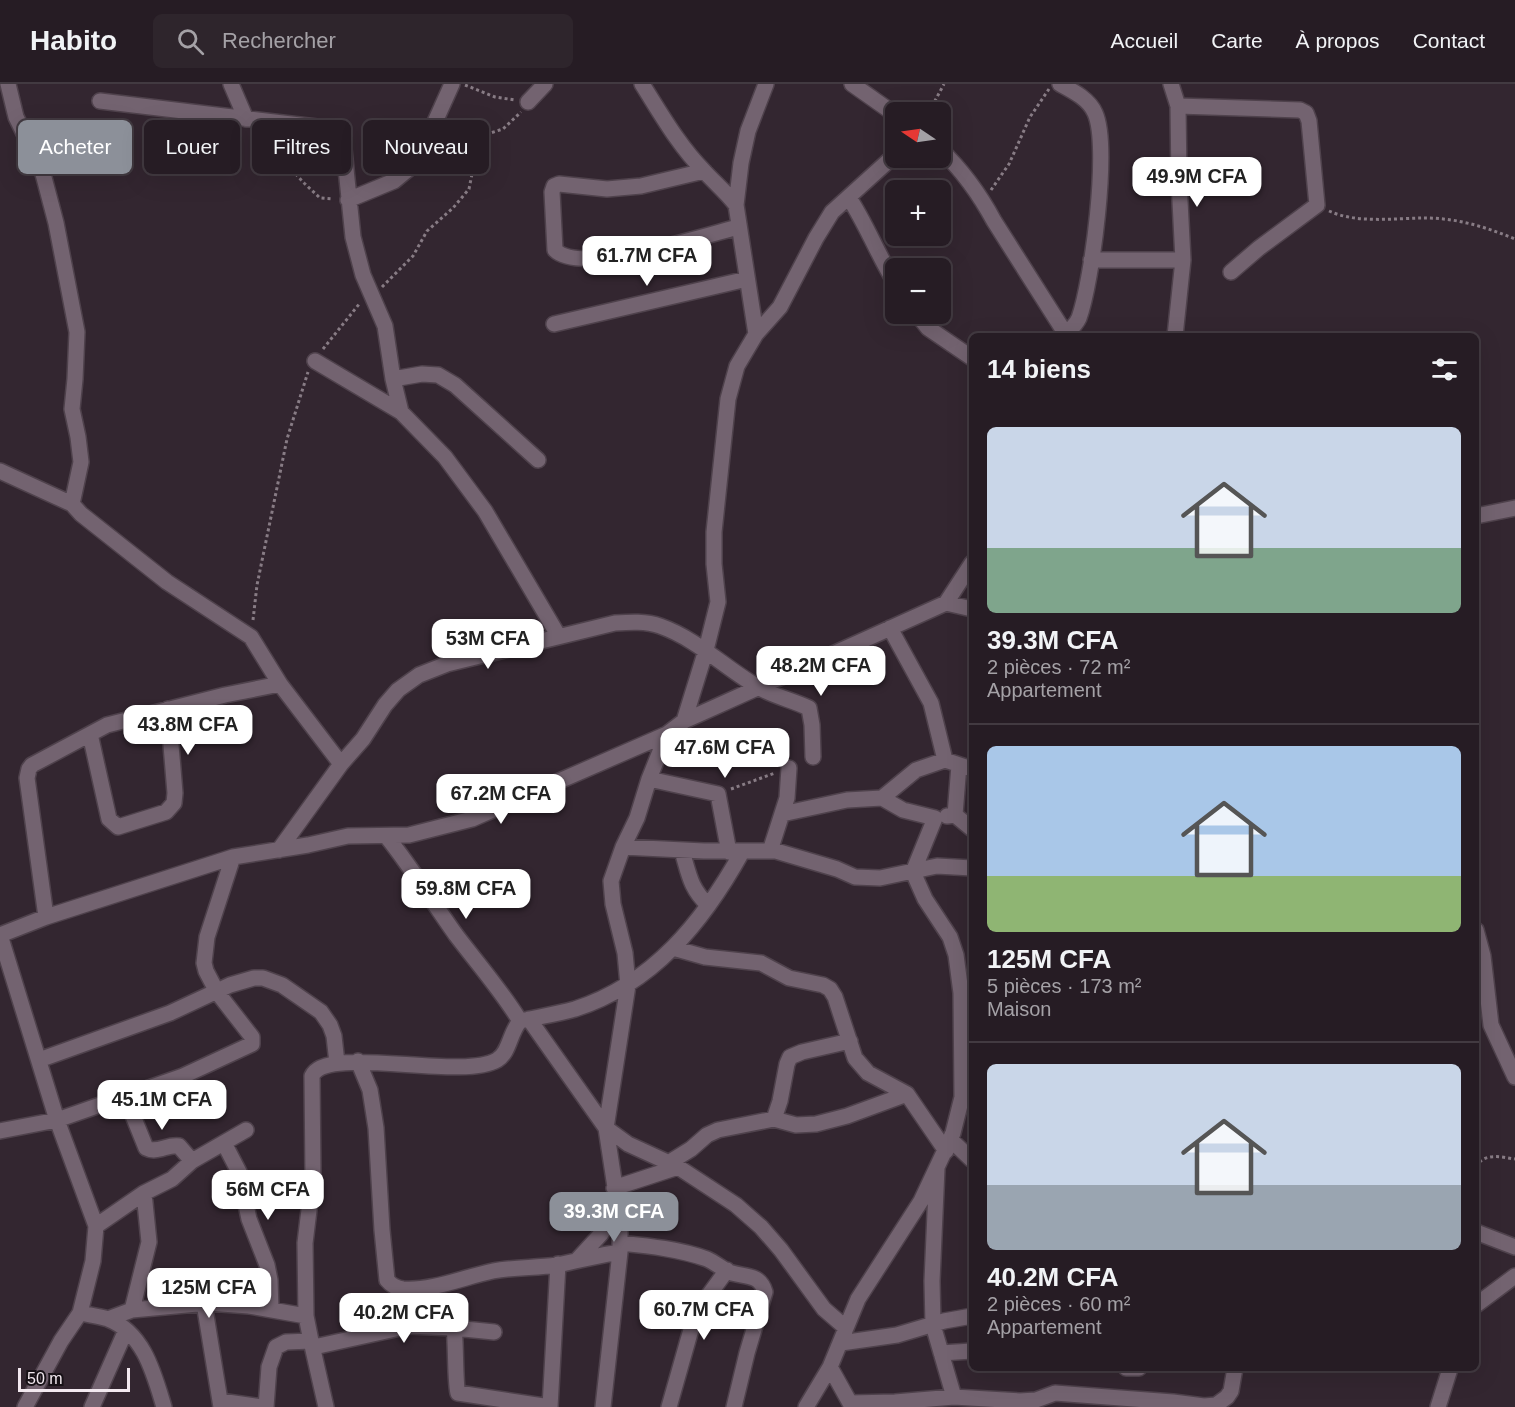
<!DOCTYPE html>
<html lang="fr">
<meta charset="utf-8">
<style>
body{margin:0;font-family:Helvetica,sans-serif;background:#2e252c;color:#f1f3f6;height:100vh;display:flex;flex-direction:column;font-size:22px;white-space:nowrap}
*{box-sizing:border-box;margin:0}
p{font-size:20px;color:#a4a1a6}
.icon{flex:none;width:33px;height:33px;fill:none;stroke:currentColor;stroke-width:2;stroke-linecap:round;stroke-linejoin:round}
.map{position:relative;flex:1;overflow:hidden}
.side{position:absolute;left:969px;top:249px;width:510px;height:1038px;display:flex;flex-direction:column;background:#261c24;border-radius:9px;box-shadow:0 6px 24px #0002,0 0 0 2px #423a41}
.side>*{flex:none}
.banner{position:absolute;left:18px;top:36px;width:570px;height:54px;display:flex;gap:12px}
.needle{width:39px;rotate:283deg}
.fabs{position:absolute;left:885px;top:18px;display:grid;gap:12px}
.fabs a{display:grid;place-items:center;width:66px;height:66px;border-radius:9px;background:#261c24;box-shadow:0 6px 24px #0002,0 0 0 2px #423a41;font-size:30px}
.scale{position:absolute;left:18px;bottom:15px;width:112px;box-sizing:border-box;padding-left:6px;border:3px solid #f2e8ef;border-top:0;font-size:16px;line-height:21px;white-space:nowrap;color:#f2e8ef;-webkit-text-stroke:4px #171116;paint-order:stroke}
.price{position:absolute;translate:-50% -51px;padding:0 14px;border-radius:12px;background:#fff;color:#222;font-size:20px;line-height:39px;filter:drop-shadow(0 2px 3px #0008)}
.price::after{content:'';position:absolute;left:50%;top:36px;width:18px;height:14px;margin-left:-9px;background:inherit;clip-path:polygon(0 0,100% 0,50% 100%)}
.price.active{background:#8c9099;color:#fff}
ul{padding:0;list-style:none}
li{display:grid;align-content:center;gap:12px;height:318px;padding:0 18px}
li+li{border-top:2px solid #423a41}
li span{display:grid;place-items:center;height:186px;border-radius:9px;color:#555}
li>.icon{margin-inline-start:auto}
span .icon{width:108px;height:108px;fill:#fffc;stroke-width:1}
li b{font-size:26px}
h2{display:flex;justify-content:space-between;align-items:center;height:72px;padding:0 18px;font-size:26px}
.pill{padding:0 21px;border-radius:9px;background:#261c24;box-shadow:0 6px 24px #0002,0 0 0 2px #423a41;font-size:21px;line-height:54px}
.pill.active{background:#8c9099;color:#fff}
header{display:flex;align-items:center;gap:36px;box-sizing:border-box;height:84px;padding:0 30px;background:#261c24;border-bottom:2px solid #423a41}
header strong{font-size:28px}
nav{display:flex;gap:33px;margin-inline-start:auto;font-size:21px}
.search{width:420px;height:54px;background:#2e252c;display:flex;align-items:center;gap:15px;box-sizing:border-box;padding:0 21px;border-radius:9px;color:#a4a1a6;font-size:22px}
.map>svg:first-child{display:block}
.lines{fill:none;stroke-linecap:round;stroke-linejoin:round}
.minor-casing{stroke:#4f424c;stroke-width:18}
.path{stroke:#887c85;stroke-width:3;stroke-dasharray:3 3;stroke-linecap:butt}
.minor{stroke:#736370;stroke-width:15}
</style>
<header>
<strong>Habito</strong>
<div class="search"><svg class="icon" aria-label="search" viewBox="0 0 24 24"><circle cx="10" cy="10" r="6"/><path d="M15 15l6 6"/></svg>Rechercher</div>
<nav><a>Accueil</a><a>Carte</a><a>À propos</a><a>Contact</a></nav>
</header>
<div class="map">
<svg width="1515" height="1323" viewBox="0 0 1515 1323">
<rect width="100%" height="100%" fill="#332630"/>
<g class="lines">
<g class="minor-casing">
<path id="minor" d="M8,0L16,33L42,86L56,139L77,248L75,295L72,325L78,353L81,378L72,420
M231,0L246,35
M642,0C661,30 679,62 704,87C715,99 726,108 736,121
M852,0L896,31
M1060,0C1073,7 1089,15 1095,29C1110,62 1092,198 1079,234C1076,241 1069,247 1064,252
M1171,0L1178,22L1179,97L1183,176L1175,252
M100,17L342,46L353,153L363,191L385,242L393,295L401,328
M528,18L545,0
M1178,22L1300,26L1306,29L1309,37L1317,121L1259,164L1231,188
M940,65C962,86 980,111 994,137L1067,252
M704,87L641,102L607,105L559,100L554,102L552,108L555,166C581,192 703,152 738,143
M849,114C867,141 878,172 896,200
M348,116L394,97L417,78L452,0
M1091,176H1183
M917,230L928,244L972,274
M554,240L747,195
M756,250L736,121L741,79L748,47L766,0
M315,277L401,328L445,373L485,427L558,551
M393,295L422,290L438,291L455,301L538,376
M0,387L72,420L81,430L167,498L251,553L280,600L341,680
M1476,432L1515,424
M946,519L972,479
M890,544L931,619L945,676
M684,637L706,566L718,518L714,480V448L728,315L737,282L756,250L780,223L816,154L832,128L896,70
M90,650L109,735L118,743L166,728L174,719L175,709L168,625
M649,695L718,710L729,768
M882,714L916,686L945,676L972,685
M782,730L847,716L882,714L903,726L935,734L913,788L925,815L950,853L956,871L961,909L962,1013
M955,731L959,681
M947,732L955,731L972,745
M387,753C412,784 433,819 456,851C478,880 501,906 520,937
M623,763L704,767H776L837,785L855,793L880,794L937,782L972,784
M279,766L341,680L363,655L385,621L398,606L419,591L447,580L615,539C630,538 646,537 660,542C697,555 725,584 758,603C773,612 792,616 809,624L812,641L813,673
M682,767C689,790 690,804 708,821
M770,767L787,714L789,684
M46,833L27,694L29,685L32,681L107,641L225,611L280,600
M1476,846L1483,872L1491,941L1515,993
M0,851L46,833L233,773L308,761L348,752L409,751L472,735L667,650L684,637L946,519L972,525
M0,851L57,1036L96,1142L93,1177L80,1229L61,1257L25,1323
M673,864L705,873L761,879L789,894L823,901L830,905L835,913L855,974L868,989L907,1010L946,1067
M529,935L606,1044L628,1060L678,1083L736,1121L761,1143L781,1166L824,1225L846,1244
M39,976L170,929L230,901L254,894H263L282,901L321,928L330,941L334,952L337,979
M358,977L370,1006L376,1044L382,1146L387,1196C391,1201 396,1204 403,1205C433,1207 464,1193 493,1187C514,1183 536,1184 557,1181C578,1177 599,1171 620,1168
M125,1012L146,1064C157,1070 167,1060 179,1062L192,1077
M774,1035L780,1017L787,980L790,973L802,968L850,957
M0,1047L57,1036L183,992L252,960V953L217,908L206,887L204,879L207,853L233,773
M950,1055L972,1076
M224,1059L239,1088L249,1135L267,1181L270,1196L271,1225
M670,1078L691,1065L707,1051L718,1046L774,1035L796,1041L816,1040L847,1032L907,1010
M937,1084L932,1197L933,1241L954,1313L1020,1317L1036,1316L1055,1309L1173,1318L1204,1322L1216,1321L1227,1313L1231,1307L1235,1284
M614,1104L678,1083
M96,1142L144,1109L172,1095L192,1077L246,1046
M1476,1148L1515,1163
M620,1159C649,1162 679,1165 707,1175C716,1179 723,1186 732,1189C746,1193 760,1190 765,1208L747,1269L734,1323
M578,1175L601,1150L618,1121
M204,1219L221,1323
M1476,1221L1515,1192
M132,1226L149,1158L144,1109
M80,1229C89,1231 99,1232 108,1235C144,1249 154,1290 164,1323
M108,1235L132,1226L208,1219L249,1222L306,1232
M454,1244C456,1256 455,1302 458,1309L550,1323
M311,1257L326,1323
M841,1259L897,1251L944,1237L972,1232
M314,1263L409,1242L454,1244L494,1248
M941,1269L972,1267
M830,1283L850,1319L895,1318L954,1313
M1126,1284H1139
M220,1317L262,1323
M92,1323L126,1246
M266,1323L269,1283L276,1263L286,1258L311,1257L306,1232L305,1159L313,1093L312,992C325,960 461,997 497,976C510,968 509,950 520,937C538,933 557,930 575,925C653,900 703,838 742,768
M550,1323L558,1180
M603,1323L620,1168V1136L606,1044L628,901L625,869L613,820L611,797L623,763L637,734L649,695L667,650
M669,1323L692,1242L703,1219L727,1186
M806,1323L830,1283L858,1215L921,1117L953,1049L962,1013L972,1007
M1438,1323L1449,1288"/>
</g>
<path class="path" d="M465,1L495,13L515,16
M929,28L944,0
M259,50L304,99L320,114L333,115
M991,106L1009,80L1030,33L1049,5
M1329,127C1357,140 1395,134 1425,134C1457,134 1486,143 1515,155
M382,203L413,172L427,147L453,124L469,105L473,85L474,65L484,51L503,45L521,28
M323,265L360,219
M253,536L257,501L287,355L308,288
M731,705L775,689
M1476,1083C1484,1068 1501,1073 1515,1075"/>
<use href="#minor" class="minor"/>
</g>
</svg>
<div class="fabs">
<a><svg class="needle" viewBox="-14 -14 28 28"><path d="M0-13l5 13h-10z" fill="#e53935"/><path d="M0 13l5-13h-10z" fill="#a4a1a6"/></svg></a>
<a>+</a>
<a>−</a>
</div>
<div class="scale">50 m</div>
<b class="price" style="left:1197px;top:124px">49.9M CFA</b>
<b class="price" style="left:647px;top:203px">61.7M CFA</b>
<b class="price" style="left:488px;top:586px">53M CFA</b>
<b class="price" style="left:821px;top:613px">48.2M CFA</b>
<b class="price" style="left:188px;top:672px">43.8M CFA</b>
<b class="price" style="left:725px;top:695px">47.6M CFA</b>
<b class="price" style="left:501px;top:741px">67.2M CFA</b>
<b class="price" style="left:466px;top:836px">59.8M CFA</b>
<b class="price" style="left:162px;top:1047px">45.1M CFA</b>
<b class="price" style="left:268px;top:1137px">56M CFA</b>
<b class="price active" style="left:614px;top:1159px">39.3M CFA</b>
<b class="price" style="left:209px;top:1235px">125M CFA</b>
<b class="price" style="left:704px;top:1257px">60.7M CFA</b>
<b class="price" style="left:404px;top:1260px">40.2M CFA</b>
<div class="banner">
<a class="pill active">Acheter</a>
<a class="pill">Louer</a>
<a class="pill">Filtres</a>
<a class="pill">Nouveau</a>
</div>
<section class="side">
<h2>14 biens<svg class="icon" aria-label="filters" viewBox="0 0 24 24"><path d="M4 7h16M4 17h16"/><circle cx="9" cy="7" r="2"/><circle cx="15" cy="17" r="2"/></svg></h2>
<ul>
<li><span style="background:linear-gradient(#c9d6e8 65%,#7fa58c 0)"><svg class="icon" aria-label="home" viewBox="0 0 24 24"><path d="M3 11l9-7 9 7M6 9v11h12V9"/></svg></span><div><b>39.3M CFA</b><p>2 pièces · 72 m²</p><p>Appartement</p></div></li>
<li><span style="background:linear-gradient(#a9c7e8 70%,#8fb573 0)"><svg class="icon" aria-label="home" viewBox="0 0 24 24"><path d="M3 11l9-7 9 7M6 9v11h12V9"/></svg></span><div><b>125M CFA</b><p>5 pièces · 173 m²</p><p>Maison</p></div></li>
<li><span style="background:linear-gradient(#c9d6e8 65%,#9aa5b1 0)"><svg class="icon" aria-label="home" viewBox="0 0 24 24"><path d="M3 11l9-7 9 7M6 9v11h12V9"/></svg></span><div><b>40.2M CFA</b><p>2 pièces · 60 m²</p><p>Appartement</p></div></li>
</ul>
</section>
</div>
